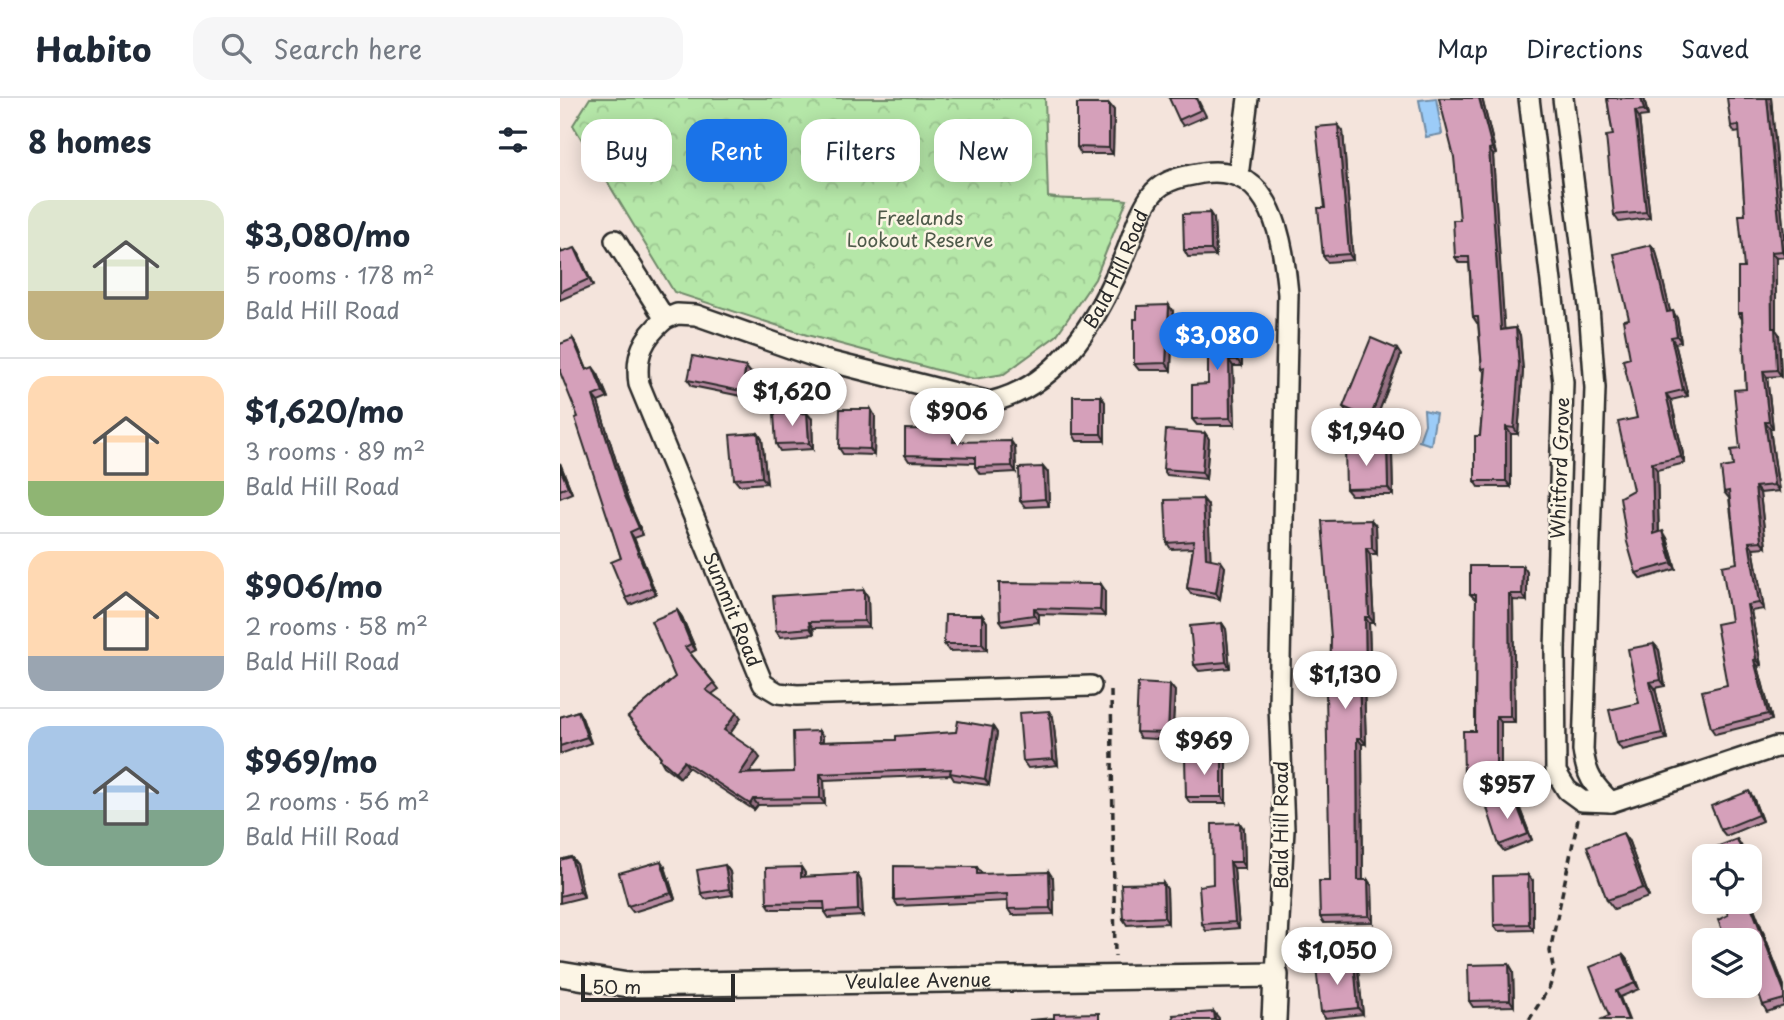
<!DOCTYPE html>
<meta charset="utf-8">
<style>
body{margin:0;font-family:"Playpen Sans",sans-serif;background:#f6f6f7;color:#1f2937;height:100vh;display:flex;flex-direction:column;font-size:26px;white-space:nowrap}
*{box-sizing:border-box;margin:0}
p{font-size:23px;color:#747a83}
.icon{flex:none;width:38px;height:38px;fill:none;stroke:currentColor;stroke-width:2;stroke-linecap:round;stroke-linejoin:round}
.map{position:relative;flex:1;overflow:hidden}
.sheet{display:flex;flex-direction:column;background:#fff;width:560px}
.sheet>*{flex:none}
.hud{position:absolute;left:21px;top:21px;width:665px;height:63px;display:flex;gap:14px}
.buttons{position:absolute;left:1132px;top:746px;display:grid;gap:14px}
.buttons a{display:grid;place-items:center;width:70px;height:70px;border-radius:14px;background:#fff;box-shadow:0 4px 18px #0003;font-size:35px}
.scale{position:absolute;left:21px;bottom:18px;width:154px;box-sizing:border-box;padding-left:7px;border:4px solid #2b2b2b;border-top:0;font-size:19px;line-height:24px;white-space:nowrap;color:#2b2b2b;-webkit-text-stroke:5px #fcf5e5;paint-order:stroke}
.price{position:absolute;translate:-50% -60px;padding:0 16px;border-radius:24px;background:#fff;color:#222;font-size:23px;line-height:46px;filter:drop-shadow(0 2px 4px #0008)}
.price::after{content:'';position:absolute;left:50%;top:42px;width:21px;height:16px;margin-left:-10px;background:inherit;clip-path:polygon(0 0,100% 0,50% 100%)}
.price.current{background:#1a73e8;color:#fff}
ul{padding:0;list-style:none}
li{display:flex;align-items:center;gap:21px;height:175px;padding:0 28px}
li+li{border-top:2px solid #e0e1e3}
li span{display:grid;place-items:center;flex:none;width:196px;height:140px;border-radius:21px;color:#555}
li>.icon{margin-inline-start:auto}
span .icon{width:84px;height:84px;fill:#fffc;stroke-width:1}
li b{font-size:30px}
h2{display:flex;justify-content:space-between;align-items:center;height:84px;padding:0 28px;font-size:30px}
.chip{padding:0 24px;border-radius:21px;background:#fff;box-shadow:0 4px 18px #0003;font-size:24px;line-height:63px}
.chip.current{background:#1a73e8;color:#fff}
header{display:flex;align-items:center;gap:42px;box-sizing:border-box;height:98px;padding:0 35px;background:#fff;border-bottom:2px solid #e0e1e3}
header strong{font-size:33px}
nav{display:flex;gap:38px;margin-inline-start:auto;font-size:24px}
.search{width:490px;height:63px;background:#f6f6f7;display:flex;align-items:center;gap:18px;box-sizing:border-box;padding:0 24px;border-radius:21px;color:#747a83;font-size:26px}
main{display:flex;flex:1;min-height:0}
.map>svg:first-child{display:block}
.park{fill:url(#park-crowns);stroke:#70896a;stroke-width:2}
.water{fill:#9cccf8;stroke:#6f8ca6;stroke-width:2}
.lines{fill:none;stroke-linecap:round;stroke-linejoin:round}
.minor-casing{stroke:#2b2b2b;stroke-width:24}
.tertiary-casing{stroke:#2b2b2b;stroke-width:28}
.path{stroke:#2b2b2b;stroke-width:3.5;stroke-dasharray:7 5;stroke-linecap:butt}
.minor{stroke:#fcf5e5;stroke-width:19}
.tertiary{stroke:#fcf5e5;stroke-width:23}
.wall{fill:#b78aa0;stroke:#2b2b2b;stroke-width:2}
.shaded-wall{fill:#957082;stroke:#2b2b2b;stroke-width:2}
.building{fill:#d5a0ba;stroke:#2b2b2b;stroke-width:2}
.labels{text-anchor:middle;stroke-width:5;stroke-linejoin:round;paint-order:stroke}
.park-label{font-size:19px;fill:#4e5a4a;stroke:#fcf5e5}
.street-label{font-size:19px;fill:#2b2b2b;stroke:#fcf5e5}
</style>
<header>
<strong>Habito</strong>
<div class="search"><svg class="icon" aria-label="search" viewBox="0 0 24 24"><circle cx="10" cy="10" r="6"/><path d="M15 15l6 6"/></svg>Search here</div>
<nav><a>Map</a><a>Directions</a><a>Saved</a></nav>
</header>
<main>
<section class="sheet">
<h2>8 homes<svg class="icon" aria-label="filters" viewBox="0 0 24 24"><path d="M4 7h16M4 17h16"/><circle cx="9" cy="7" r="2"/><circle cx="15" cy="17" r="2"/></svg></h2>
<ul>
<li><span style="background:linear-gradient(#dfe7d0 65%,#c2b280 0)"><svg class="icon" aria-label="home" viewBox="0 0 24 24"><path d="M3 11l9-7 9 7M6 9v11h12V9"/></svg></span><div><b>$3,080/mo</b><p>5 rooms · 178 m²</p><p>Bald Hill Road</p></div></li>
<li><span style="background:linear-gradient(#ffd9b3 75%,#8fb573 0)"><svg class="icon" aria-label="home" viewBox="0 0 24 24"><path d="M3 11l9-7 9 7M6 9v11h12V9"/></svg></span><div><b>$1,620/mo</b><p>3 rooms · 89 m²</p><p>Bald Hill Road</p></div></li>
<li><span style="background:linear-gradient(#ffd9b3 75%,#9aa5b1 0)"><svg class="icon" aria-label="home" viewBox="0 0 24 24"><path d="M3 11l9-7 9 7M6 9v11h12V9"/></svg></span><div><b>$906/mo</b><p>2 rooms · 58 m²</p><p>Bald Hill Road</p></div></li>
<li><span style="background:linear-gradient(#a9c7e8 60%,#7fa58c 0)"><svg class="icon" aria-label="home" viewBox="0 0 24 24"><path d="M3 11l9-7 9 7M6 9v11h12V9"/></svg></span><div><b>$969/mo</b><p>2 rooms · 56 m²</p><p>Bald Hill Road</p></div></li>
</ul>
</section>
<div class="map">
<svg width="1224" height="922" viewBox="0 0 1224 922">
<defs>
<pattern id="park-crowns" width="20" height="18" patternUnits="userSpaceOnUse" patternTransform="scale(1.75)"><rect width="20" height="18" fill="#b5e7a8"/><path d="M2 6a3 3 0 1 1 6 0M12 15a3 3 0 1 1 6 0" fill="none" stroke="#9cc691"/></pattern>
</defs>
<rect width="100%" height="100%" fill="#f4e4dc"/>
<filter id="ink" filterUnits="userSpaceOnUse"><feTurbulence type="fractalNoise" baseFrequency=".0143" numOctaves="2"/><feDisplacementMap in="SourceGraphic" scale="14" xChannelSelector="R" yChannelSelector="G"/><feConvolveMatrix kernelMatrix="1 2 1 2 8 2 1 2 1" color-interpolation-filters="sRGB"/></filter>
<g filter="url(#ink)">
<path class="park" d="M30,0H485L488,99C515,104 540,98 567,102L535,181L496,238L444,276L414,281L373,271L247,237L114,194L13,27Z"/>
<path class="water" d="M876,0L882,36L866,39L859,2Z
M864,312L876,315L871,347L859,343L865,326Z"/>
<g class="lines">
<g class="minor-casing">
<g id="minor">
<path d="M969,0L1003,284L995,552L996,674L1007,692L1022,703L1051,704L1216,649H1224"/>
<path d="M1003,0L1029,209L1035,290L1023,652C1026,677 1033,687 1051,704"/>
<path d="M678,78L688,0"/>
<path id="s1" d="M55,142L105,221C83,240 75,257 79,286L203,586L218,595L237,597L531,588"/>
<path id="s2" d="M105,221L117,216L136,217L264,262L430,304C503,287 541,215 567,152C574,134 581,109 594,94C606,81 625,78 642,75C714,64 723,145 728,196L719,607L724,731L716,877"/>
</g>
</g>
<g class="tertiary-casing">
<g id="tertiary">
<path id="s3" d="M0,876L68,887L716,877L714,922"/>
</g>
</g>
<path class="path" d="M551,593L555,858
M969,922L990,888L994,874L990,853L1018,721"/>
<use href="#minor" class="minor"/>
<use href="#tertiary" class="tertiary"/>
</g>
<path class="wall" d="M637,0L646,18L623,28L619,22Z
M922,0L936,56L933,57L944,231L956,230L960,237L963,273L958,336H951V389H919L915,383L920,338L925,275L922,271L918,225H917L913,219L909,165H899L895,159Z
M1047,0H1084L1088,18L1079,19L1090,120L1059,124L1054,117L1053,37Z
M1211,0L1224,138V159L1216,160V232L1219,236L1221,278L1207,279L1213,330L1210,331L1219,393L1200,395L1206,449L1193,450L1204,511L1191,513L1201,567L1198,568L1212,622L1155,636L1151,630L1167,587L1171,523L1177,465L1169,400L1164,394L1180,351L1186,291L1182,221L1178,215L1184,170L1185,117L1180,34L1175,35L1171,28Z
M549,6L554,12L553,56H521L517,49Z
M783,33L793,162L767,164L763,158L765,110Z
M654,121L656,158L628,159L624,152Z
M1091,147L1096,153L1110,214L1117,220L1121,244L1115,245L1128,298L1111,302L1125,365L1097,372L1099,435L1107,440L1116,471L1081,481L1076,475L1073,392L1077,320L1069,221Z
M0,151L2,155L19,156L33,188L0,202Z
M613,214L611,272H579L574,266Z
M677,222L682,228V268H673L675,327H637L632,321Z
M13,241L17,247L27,272L38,276L48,300L38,304L68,402L83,437L74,440L96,496L70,507L66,500L61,460L18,319Z
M841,257L814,326L787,315L783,309Z
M191,275L186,299L132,288L128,282Z
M541,298L545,304V343H517L513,336Z
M315,318L314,357L283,356L279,350Z
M252,321L253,351L220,353L216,346Z
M198,335L202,341L207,385L179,387L174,381Z
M645,335L649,341L646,381L607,377L603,371Z
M398,338V344L455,349L456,374L420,376L415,369V365L349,363L345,357Z
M827,350L832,356L833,397H791L786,391Z
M0,365L12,395L0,400Z
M488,375L489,408L465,409L460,403Z
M648,407L650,461L665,469L660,501L631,496L627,490L633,450L611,451L607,445Z
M811,422L816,428L817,456H810L814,525H809L811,586H804L806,646H802L803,782L812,788L813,824L764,825L760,819L770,783V595Z
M963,468L967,474V503L953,502L955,624H941V682H908L904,676L915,633L916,502L910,496Z
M439,485L545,492V518L479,516V524L444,528L440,522Z
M308,499L309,529L253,530L254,536L220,539L216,533Z
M117,512L122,519L136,552L130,555L159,591L152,596L181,620L170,636L200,660L189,675L234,674L263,639V644L336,642L433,629L437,635L429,687L394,682L391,677L264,682L265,706L198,707L194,712L128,669L120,680L104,668L100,661L101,659L68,619L115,579Z
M422,517L427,524V552L389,553L384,546Z
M662,525L666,531L670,570L639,573L634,567Z
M1094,546L1099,552L1105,588L1095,590L1107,641L1062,652L1057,645L1079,605Z
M610,587L615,593L612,642L580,640L576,634Z
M18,613L22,620L31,645L0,656V619Z
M493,619L498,667L468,670L463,663Z
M666,665V705H630L626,699Z
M1193,699L1202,723L1166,738L1161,732Z
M954,700L958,706L972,742L944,753L939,747Z
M684,731L685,770H674L679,830L646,833L642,826L653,786Z
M1069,744L1089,799L1054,811L1047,802Z
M11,759L16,765L24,799L0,805V762Z
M165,767L170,774L173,797L145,801L141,795Z
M105,769L115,801L73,814L68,808Z
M241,769L245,775V779L297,776L301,783L303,818L269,820L265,814V811H211L207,805Z
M417,769L422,776L493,780L494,816L452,817L448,811V803L338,808L334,802Z
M1190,769L1197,788L1190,791Z
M973,783V832L938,833L934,827Z
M603,785L607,791L608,825L567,827L563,821Z
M1190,800L1224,888V908L1207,914L1203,907L1190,842Z
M1063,856L1068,862L1079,891L1060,899L1049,918Z
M949,866L953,873L954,908L913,909L909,903Z
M798,872L803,916L765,920L761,914Z"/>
<path class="shaded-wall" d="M919,0H922L936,56L932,50Z
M1081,0H1084L1088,18L1084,12Z
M1207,0H1211L1224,138V156L1222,153Z
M549,6L554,12L553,56L549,50Z
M1075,13L1079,19L1090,120L1086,114Z
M778,27L783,33L793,162L789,156Z
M929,51L933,57L945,238L941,232Z
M650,115L654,121L656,158L651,152Z
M1091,147L1096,153L1112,221L1107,214Z
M15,150L19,156L33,188L29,181Z
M1211,154L1216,160V232L1219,236L1221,278L1217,272L1212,230Z
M609,207L613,214L611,272L606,265Z
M1113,213L1117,220L1121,244L1117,238Z
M677,222L682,228V268L677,262Z
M956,230L960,237L963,273L958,336L954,330Z
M1111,239L1115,245L1128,298L1123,292Z
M13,241L17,247L30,279L26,272Z
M837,251L841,257L814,326L810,320Z
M669,262L673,268L675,327L670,320Z
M33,269L38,276L48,300L43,294Z
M186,269L191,275L186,299L181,293Z
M1203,273L1207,279L1213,330L1209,324Z
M1106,296L1111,302L1125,365L1121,359Z
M33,298L38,304L68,402L83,437L79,430L64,396Z
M541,298L545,304V343L541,336Z
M311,311L315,318L314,357L310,351Z
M247,315L252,321L253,351L249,345Z
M1205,324L1210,331L1219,393L1214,387Z
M946,329L951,336V389L946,383Z
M394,332L398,338V351L393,344Z
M198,335L202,341L207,385L202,379Z
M645,335L649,341L646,381L642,374Z
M451,343L455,349L456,374L452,368Z
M827,350L832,356L833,397L828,390Z
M0,365L12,395L8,389L0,370Z
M1092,365L1097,372L1099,442L1094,436Z
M483,369L488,375L489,408L485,401Z
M1195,389L1200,395L1206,449L1201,443Z
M643,401L648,407L651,467L646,460Z
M811,422L816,428L817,456L812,450Z
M1103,433L1107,440L1116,471L1112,465Z
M70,434L74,440L96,496L92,490Z
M1189,444L1193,450L1204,511L1199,505Z
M806,450L810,456L814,525L809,519Z
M661,463L665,469L660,501L656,495Z
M963,468L967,474V503L962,496Z
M541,486L545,492V518L540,512Z
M304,492L308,499L309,529L304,523Z
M949,496L953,502L955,624L950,618Z
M1187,507L1191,513L1201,567L1196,561Z
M474,510L479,516V524L474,517Z
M117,512L122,519L136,552L131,546Z
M422,517L427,524V552L422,546Z
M805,519L809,525L811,586L806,580Z
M249,524L253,530L254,536L250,530Z
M662,525L666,531L670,570L666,564Z
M1094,546L1099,552L1105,588L1101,582Z
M1194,562L1198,568L1212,622L1208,616Z
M799,580L804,586L806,646L801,640Z
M1090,584L1095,590L1107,641L1102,635Z
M610,587L615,593L612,642L608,635Z
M18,613L22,620L31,645L27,639Z
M489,613L493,619L498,667L493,661Z
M177,614L181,620L168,638L164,632Z
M936,618L941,624V682L936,676Z
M433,629L437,635L429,687L425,681Z
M259,633L263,639V650L259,644Z
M797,640L802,646L803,788L798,782Z
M195,653L200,660L184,682L180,676Z
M662,659L666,665V705L662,699Z
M124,663L128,669L120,680L115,674Z
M260,676L264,682L265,706L260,700Z
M1189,693L1193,699L1202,723L1198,717Z
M954,700L958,706L972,742L968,736Z
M193,701L198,707L194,712L190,706Z
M680,725L684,731L685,770L681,764Z
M1063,735L1069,744L1089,799L1083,790Z
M1177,741L1181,747L1185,758H1184Z
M11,759L16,765L24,799L20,793Z
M101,763L105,769L115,801L111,795Z
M670,764L674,770L679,830L675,824Z
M165,767L170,774L173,797L169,791Z
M241,769L245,775V785L241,779Z
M1190,769L1197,788L1193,782L1190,774Z
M489,774L493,780L494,816L490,810Z
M297,776L301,783L303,818L298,812Z
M968,777L973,783V832L969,826Z
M808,782L812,788L813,824L809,818Z
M603,785L607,791L608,825L604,819Z
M1190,800L1224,888V893L1189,803Z
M1063,856L1068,862L1079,891L1075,885Z
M794,865L798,872L803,916L798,910Z
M949,866L953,873L954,908L950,902Z
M1056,893L1060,899L1069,922H1068Z
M654,914L659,920V922H655Z"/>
<path class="building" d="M609,0H636L641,12L619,22Z
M879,0H919L932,50L929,51L941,232L956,230L959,267L954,330L946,329V383H915V338H920L926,270L922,271L918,219H913L909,159H895L893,122H900L894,59Z
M1047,0H1081L1084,12L1075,13L1086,114L1054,117L1046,38L1053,37Z
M1167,0H1207L1222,153L1211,154L1212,230H1215L1217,272L1203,273L1209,324H1205L1214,387L1195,389L1201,443L1189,444L1199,505L1187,507L1196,561L1194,562L1208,616L1151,630L1142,593L1167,587L1156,526L1171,523L1162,468L1177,465L1169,393L1164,394L1161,370L1173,368L1171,352L1180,351L1174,292L1186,291L1182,215H1178V170H1184L1179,117H1185L1179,27L1171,28Z
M517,6H549V50L517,49Z
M778,27L789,156L763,158L758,110H765L756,29Z
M650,115L651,152H624L623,116Z
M1091,147L1107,214L1113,213L1117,238L1111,239L1123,292L1106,296L1121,359L1092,365L1094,436L1103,433L1112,465L1076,475L1067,444L1060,399L1073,392L1058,324L1077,320L1063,262L1070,260L1063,222L1069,221L1054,156Z
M15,150L29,181L0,194V155Z
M609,207L606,265L574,266V221H577V208Z
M648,222H677V262H669L670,320L632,321V287L648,286Z
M811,240L837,251L810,320L783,309Z
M13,241L26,272L33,269L43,294L33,298L64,396L79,430L70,434L92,490L66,500L51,464L61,460L15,320L18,319L0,274V246Z
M133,258L186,269L181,293L128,282Z
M513,298H541V336H513Z
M280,311H311L310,351L279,350Z
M247,315L249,345L216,346L214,316Z
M345,331L394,332L393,344L451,343L452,368L415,369V359L345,357Z
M606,332L645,335L642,374L603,371Z
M198,335L202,379L174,381L170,337Z
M827,350L828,390L786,391L785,351Z
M483,369L485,401L460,403L459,370Z
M0,370L8,389L0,392Z
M643,401L646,460L661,463L656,495L627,490L634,443L607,445L605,402Z
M811,422L812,450H806L809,519H805L806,580H799L801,640H797L798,782H808L809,818L760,819L759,783H770L766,595H770L771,540L762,423Z
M910,468H963L962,496H949L950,618H936V676H904L903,633H915L916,496H910Z
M439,485L541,486L540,512L474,510V517L440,522Z
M304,492V523L249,524L250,530L216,533L213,498Z
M117,512L131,546L125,549L154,585L146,592L177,614L164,632L195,653L180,676L234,674L233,634L259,633V644L336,642V638L396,634L398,623L433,629L425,681L390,675L391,671L260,676V700L193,701L190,706L124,663L115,674L100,661L101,659L68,619L115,579L91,523Z
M385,517H422V546H384Z
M662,525L666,564L634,567L630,528Z
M1094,546L1101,582L1090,584L1102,635L1057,645L1049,612L1079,605L1068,551Z
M578,585L610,587L608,635L576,634Z
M18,613L27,639L0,648V619Z
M489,613L493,661L463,663L459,615Z
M662,659V699H626L625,660Z
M1189,693L1198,717L1161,732L1151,708Z
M954,700L968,736L939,747L927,710Z
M680,725L681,764H670L675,824L642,826L639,788L653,786L652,726Z
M1063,735L1083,790L1047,802L1027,748Z
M1177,741L1184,758H1145L1143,754Z
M11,759L20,793L0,798V762Z
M101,763L111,795L68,808L59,775Z
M165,767L169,791L141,795L137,772Z
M334,768L417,769V776L489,774L490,810L448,811L447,796L334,802Z
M241,769V779L297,776L298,812L265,814L264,804L207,805L206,770Z
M968,777L969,826L934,827L933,778Z
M603,785L604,819L563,821L561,786Z
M1163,803H1189L1224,893V901L1203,907L1190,870V842H1166L1158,822L1168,817Z
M1063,856L1075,885L1056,893L1068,922H1040L1049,918L1030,869Z
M794,865L798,910L761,914L756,869Z
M949,866L950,902L909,903L908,867Z
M654,914L655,922H614L613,917Z
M539,915V922H469L494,920V916Z"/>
</g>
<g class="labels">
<g class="park-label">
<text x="360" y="127">Freelands<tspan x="360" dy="22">Lookout Reserve</tspan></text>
</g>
<g class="street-label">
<text dy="7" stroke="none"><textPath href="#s2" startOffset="530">Bald Hill Road</textPath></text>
<text transform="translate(1000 370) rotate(-88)" y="7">Whitford Grove</text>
<text dy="7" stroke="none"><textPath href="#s1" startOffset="411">Summit Road</textPath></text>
<text transform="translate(721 727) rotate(-90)" y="7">Bald Hill Road</text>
<text dy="7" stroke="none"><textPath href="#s3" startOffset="359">Veulalee Avenue</textPath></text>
</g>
</g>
</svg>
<div class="buttons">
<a><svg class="icon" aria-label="locate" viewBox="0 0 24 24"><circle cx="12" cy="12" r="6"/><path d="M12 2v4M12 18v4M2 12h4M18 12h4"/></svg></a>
<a><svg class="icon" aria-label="layers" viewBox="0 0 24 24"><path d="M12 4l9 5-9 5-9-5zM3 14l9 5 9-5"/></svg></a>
</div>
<div class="scale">50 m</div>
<b class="price current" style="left:657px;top:274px">$3,080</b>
<b class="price" style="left:232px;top:330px">$1,620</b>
<b class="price" style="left:397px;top:350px">$906</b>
<b class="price" style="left:806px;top:370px">$1,940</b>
<b class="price" style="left:785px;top:613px">$1,130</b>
<b class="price" style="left:644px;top:679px">$969</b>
<b class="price" style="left:947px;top:723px">$957</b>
<b class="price" style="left:777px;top:889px">$1,050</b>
<div class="hud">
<a class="chip">Buy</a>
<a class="chip current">Rent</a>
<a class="chip">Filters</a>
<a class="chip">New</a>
</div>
</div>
</main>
